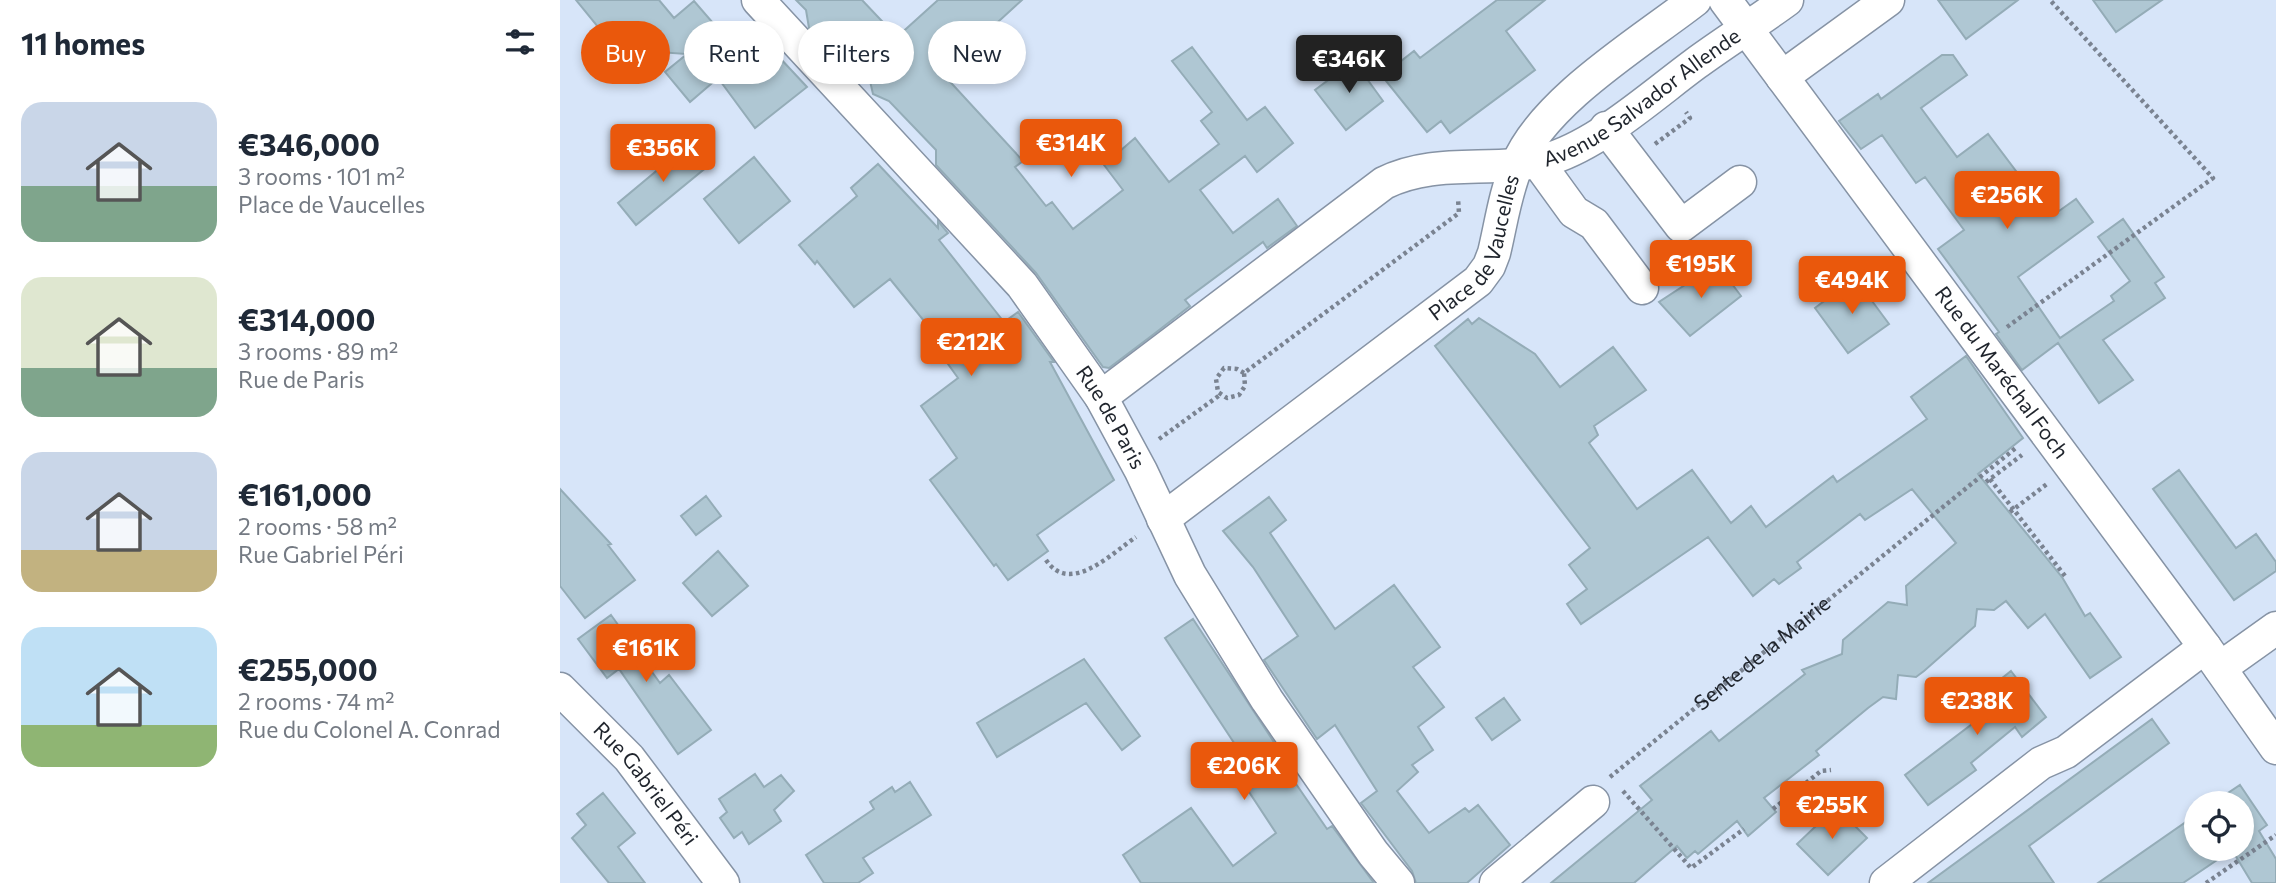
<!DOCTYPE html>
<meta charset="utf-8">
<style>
body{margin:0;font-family:Commissioner,sans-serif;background:#f2f2f3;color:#1f2937;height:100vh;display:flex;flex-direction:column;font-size:26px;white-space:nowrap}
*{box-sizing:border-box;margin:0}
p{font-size:23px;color:#747a83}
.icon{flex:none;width:38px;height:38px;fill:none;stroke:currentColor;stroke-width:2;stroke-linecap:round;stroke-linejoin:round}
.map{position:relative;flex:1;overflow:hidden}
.sheet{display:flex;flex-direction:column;background:#fff;width:560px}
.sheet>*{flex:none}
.guide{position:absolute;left:21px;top:21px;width:665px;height:63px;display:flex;gap:14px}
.controls{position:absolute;left:1624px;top:791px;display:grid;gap:14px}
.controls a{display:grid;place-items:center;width:70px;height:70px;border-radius:50%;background:#fff;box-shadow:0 4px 10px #0003;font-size:35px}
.price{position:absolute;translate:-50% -60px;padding:0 16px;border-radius:7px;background:#ea580c;color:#fff;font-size:23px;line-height:46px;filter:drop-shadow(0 2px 4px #0008)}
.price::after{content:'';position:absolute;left:50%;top:42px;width:21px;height:16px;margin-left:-10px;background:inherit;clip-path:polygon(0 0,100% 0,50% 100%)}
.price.active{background:#222;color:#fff}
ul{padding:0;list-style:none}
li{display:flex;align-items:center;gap:21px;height:175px;padding:0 21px}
li span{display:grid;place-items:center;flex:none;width:196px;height:140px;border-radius:21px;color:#555}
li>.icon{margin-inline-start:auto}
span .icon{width:84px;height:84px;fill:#fffc;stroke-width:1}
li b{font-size:30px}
h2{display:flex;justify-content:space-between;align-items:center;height:84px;padding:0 21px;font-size:30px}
.chip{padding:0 24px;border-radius:32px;background:#fff;box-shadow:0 4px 10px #0003;font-size:24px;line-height:63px}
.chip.active{background:#ea580c;color:#fff}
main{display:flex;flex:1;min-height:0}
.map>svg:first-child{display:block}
.building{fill:#afc7d3;stroke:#94acb7;stroke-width:2}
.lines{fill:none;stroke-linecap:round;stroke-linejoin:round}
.minor-casing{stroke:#8693a5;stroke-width:35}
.path{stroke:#7a8391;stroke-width:4.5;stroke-dasharray:3.5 3.5;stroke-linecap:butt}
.minor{stroke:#fff;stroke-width:32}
.labels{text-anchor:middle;stroke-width:5;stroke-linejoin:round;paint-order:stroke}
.street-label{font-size:21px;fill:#1f242c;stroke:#e9f1fe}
</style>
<main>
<section class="sheet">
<h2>11 homes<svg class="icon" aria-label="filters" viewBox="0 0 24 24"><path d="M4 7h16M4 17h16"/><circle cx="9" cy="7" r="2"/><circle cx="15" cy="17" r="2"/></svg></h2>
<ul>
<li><span style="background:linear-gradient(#c9d6e8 60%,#7fa58c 0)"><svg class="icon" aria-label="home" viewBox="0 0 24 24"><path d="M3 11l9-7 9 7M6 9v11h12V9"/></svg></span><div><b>€346,000</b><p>3 rooms · 101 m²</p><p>Place de Vaucelles</p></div></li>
<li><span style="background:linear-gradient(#dfe7d0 65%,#7fa58c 0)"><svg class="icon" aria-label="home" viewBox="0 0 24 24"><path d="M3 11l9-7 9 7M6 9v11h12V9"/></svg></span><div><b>€314,000</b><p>3 rooms · 89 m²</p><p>Rue de Paris</p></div></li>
<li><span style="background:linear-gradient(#c9d6e8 70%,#c2b280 0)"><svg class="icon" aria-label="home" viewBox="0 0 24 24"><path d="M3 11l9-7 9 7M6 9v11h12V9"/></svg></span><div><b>€161,000</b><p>2 rooms · 58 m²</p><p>Rue Gabriel Péri</p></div></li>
<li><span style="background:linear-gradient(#bfe0f5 70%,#8fb573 0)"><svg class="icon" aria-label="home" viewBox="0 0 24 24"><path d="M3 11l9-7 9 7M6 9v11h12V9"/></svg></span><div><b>€255,000</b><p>2 rooms · 74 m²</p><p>Rue du Colonel A. Conrad</p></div></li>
</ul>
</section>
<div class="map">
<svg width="1716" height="883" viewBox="0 0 1716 883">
<rect width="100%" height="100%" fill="#d7e5f9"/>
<path class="building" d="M16,0H99L114,18L134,1L197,74L218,56L247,87L195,128L158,78L130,102L105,72L127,54L56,49Z
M236,0H302L337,37L378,0H462L382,73L463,161L455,167L486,206L492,202L513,229L563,190L544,165L575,138L609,182L659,144L641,121L652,112L612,61L632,47L687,120L705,107L733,143L697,172L685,156L640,190L673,233L718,199L737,226L707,248L703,242L625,300L630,306L594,334L549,368L543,367L476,273L376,165V150L329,101L313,94L310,81L262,28L255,34L249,28L246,10Z
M937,0H985L946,31L975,70L890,133L881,121L867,132L822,76L854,51L860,58Z
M1378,0H1458L1406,39Z
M1533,0H1602L1556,32Z
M1382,55H1393L1407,75L1361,108L1397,157L1428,134L1484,208L1492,202L1499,211L1516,199L1533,222L1458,277L1500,338L1554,301L1551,296L1570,281L1538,237L1563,219L1604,277L1595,283L1605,298L1543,340L1573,380L1539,403L1498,343L1462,370L1436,334L1439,332L1378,249L1404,230L1365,177L1356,183L1322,135L1301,149L1279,121L1318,94L1321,99Z
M794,61L823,101L786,130L755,90Z
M130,143L148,166L76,225L58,203Z
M194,157L230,201L179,243L144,199Z
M318,164L378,228V221L388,233L379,240L444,322L458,312L494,362H490L554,480L477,535L488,551L448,580L436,564L434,566L370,480L397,458L361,406L398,378L388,364L395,359L330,279L294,307L257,261L255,264L239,245L297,196L291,188Z
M1151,268H1160L1181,296L1130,336L1099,302Z
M1295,278L1329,324L1288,353L1255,308Z
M919,318L975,354L1000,387L1053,347L1086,390L1034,426L1038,435L1029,443L1077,509L1132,470L1171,523L1191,506L1206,527L1273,476L1277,482L1367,419L1351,397L1406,356L1463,438L1418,474L1502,577L1525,616L1530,613L1561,657L1530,678L1485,614L1468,628L1446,601L1434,610L1417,609L1415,626L1364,671L1356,677L1338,675L1336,699L1323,697L1308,708L1256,751L1259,755L1204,798L1216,812L1188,836L1177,821L1138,854L1135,851L1127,858L1117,846L1074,883H991L1092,800L1080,786L1151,731L1159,741L1245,674L1242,670L1282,654L1283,640L1328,602L1347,605L1346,586L1396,543L1352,489L1305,520L1300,514L1237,562L1241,568L1219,584L1214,579L1193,596L1148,537L1021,624L1007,604L1027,589L1009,565L1030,548L875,346L908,319L912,324Z
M1619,470L1676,548L1696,534L1716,562V571L1674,600L1593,489Z
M0,489L51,544L48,545L75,580L25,618L0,586Z
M146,496L161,516L136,535L121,516Z
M709,497L726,520L710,533L775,629L834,585L880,647L853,667L884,707L858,727L873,750L852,765L858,772L837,791L869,833L905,808L909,812L918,805L950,845L907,883H856L852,871L801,803L817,791L775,725L757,739L704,660L738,636L693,567L663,531Z
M158,551L188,586L152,616L123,583Z
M51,615L100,683L109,675L151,730L118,754L59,669L47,678L18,639Z
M633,619L727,762L723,765L767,829L772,826L814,883H581L563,855L631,808L673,866L716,833L668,760L680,752L605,638Z
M524,659L580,736L562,750L526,703L437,757L417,723Z
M1451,671L1486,717L1462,737L1455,727L1411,763L1416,770L1368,805L1345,775L1416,721L1405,708Z
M944,698L960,720L932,740L916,718Z
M1592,719L1609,743L1469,846L1494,883H1368Z
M195,774L204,787L221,775L234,791L214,810L221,821L189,844L182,832L174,838L160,818L167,812L159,799Z
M350,782L371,815L303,858L313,873L298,883H264L246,855L314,809L310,802L332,787L335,792Z
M1680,785L1707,825L1699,831L1716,859V883H1692L1672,850L1623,883H1538L1636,815V849H1682V803H1653Z
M43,793L75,833L58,847L85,883H49L12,838L26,825L17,814Z
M1276,807L1307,838L1268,875L1237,844Z"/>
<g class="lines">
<g class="minor-casing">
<g id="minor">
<path id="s2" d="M198,0L462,285L541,397L581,471L630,575L707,700L813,853L838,883"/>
<path id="s3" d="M1165,0L1645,647L1716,748"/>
<path d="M1222,77L1328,0"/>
<path d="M1046,128L1121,226L1180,182"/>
<path d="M977,161L1014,212L1034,224L1082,288"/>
<path id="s4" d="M541,397L824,183C878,156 937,175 992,158C1041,142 1093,95 1135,64C1165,42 1197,22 1227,0"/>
<path id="s5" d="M603,519L918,281L929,266L934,253C941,224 945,193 957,165C983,101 1081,42 1135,0"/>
<path d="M1660,668L1716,628"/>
<path id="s6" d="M0,689L69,758L163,883"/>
<path d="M936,883L1033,802"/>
<path d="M1326,883L1481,763L1506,752L1645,647"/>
</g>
</g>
<g class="path">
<path d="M1095,144L1130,118L1126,112"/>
<path d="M1447,327L1653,178L1490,0"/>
<path d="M684,373L677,369L664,368L656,379L658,392L667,398L679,395L685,386L684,373L899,213L898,199"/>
<path d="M599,439L660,395"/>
<path d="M1430,479L1505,576"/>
<path d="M1426,482L1462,455"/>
<path d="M1450,512L1487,484"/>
<path d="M486,560C510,596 552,553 576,537"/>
<path id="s1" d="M1050,777L1457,447"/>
<path d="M1063,791L1131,868L1184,829"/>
<path d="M1213,809L1261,771L1271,770"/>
<path d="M1646,883L1716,835"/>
</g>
<use href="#minor" class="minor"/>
</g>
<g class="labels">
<g class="street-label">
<text dy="7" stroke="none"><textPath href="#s4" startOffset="634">Avenue Salvador Allende</textPath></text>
<text dy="7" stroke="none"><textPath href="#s5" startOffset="422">Place de Vaucelles</textPath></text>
<text dy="7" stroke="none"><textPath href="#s3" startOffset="464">Rue du Maréchal Foch</textPath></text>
<text dy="7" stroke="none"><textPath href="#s2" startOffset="548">Rue de Paris</textPath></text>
<text dy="7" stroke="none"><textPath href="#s1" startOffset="196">Sente de la Mairie</textPath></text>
<text dy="7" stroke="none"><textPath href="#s6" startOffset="128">Rue Gabriel Péri</textPath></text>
</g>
</g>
</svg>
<div class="controls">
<a><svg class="icon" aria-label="locate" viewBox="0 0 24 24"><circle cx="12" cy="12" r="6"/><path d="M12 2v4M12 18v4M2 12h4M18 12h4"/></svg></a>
</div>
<b class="price active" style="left:789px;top:95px">€346K</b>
<b class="price" style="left:511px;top:179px">€314K</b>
<b class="price" style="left:103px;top:184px">€356K</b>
<b class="price" style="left:1447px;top:231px">€256K</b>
<b class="price" style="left:1141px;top:300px">€195K</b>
<b class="price" style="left:1292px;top:316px">€494K</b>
<b class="price" style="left:411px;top:378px">€212K</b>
<b class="price" style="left:86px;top:684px">€161K</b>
<b class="price" style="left:1417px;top:737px">€238K</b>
<b class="price" style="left:684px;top:802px">€206K</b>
<b class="price" style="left:1272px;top:841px">€255K</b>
<div class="guide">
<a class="chip active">Buy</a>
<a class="chip">Rent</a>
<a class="chip">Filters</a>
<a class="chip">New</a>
</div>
</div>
</main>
